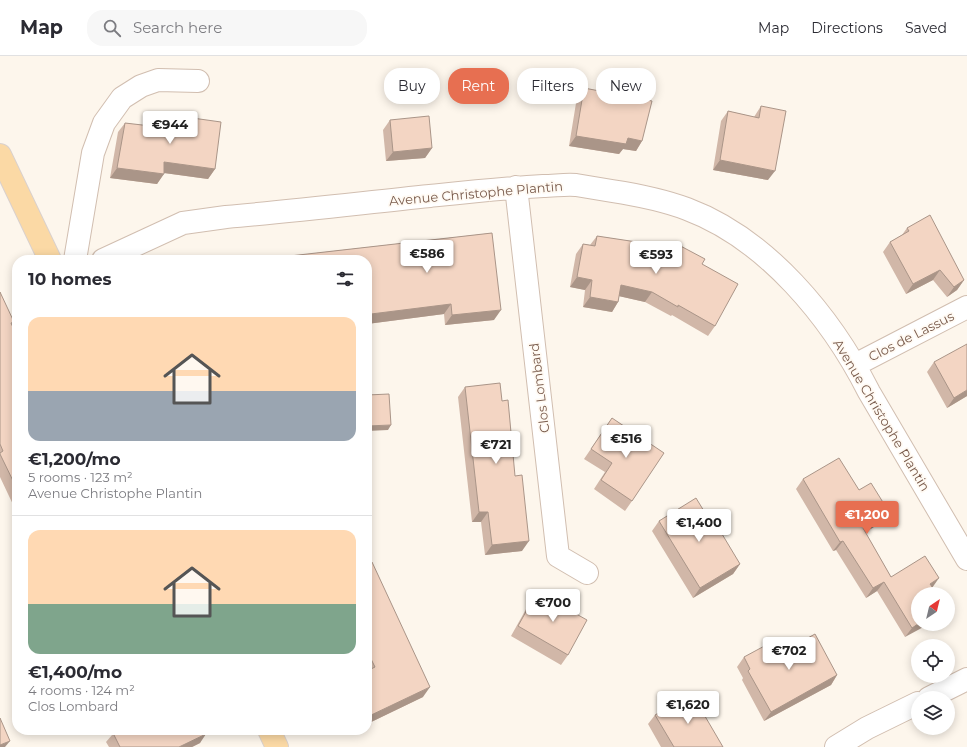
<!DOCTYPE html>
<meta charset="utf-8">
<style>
body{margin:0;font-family:Montserrat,sans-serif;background:#f7f7f7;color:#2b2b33;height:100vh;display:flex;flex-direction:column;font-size:15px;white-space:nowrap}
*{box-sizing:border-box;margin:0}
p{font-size:13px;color:#7c7c81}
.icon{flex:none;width:22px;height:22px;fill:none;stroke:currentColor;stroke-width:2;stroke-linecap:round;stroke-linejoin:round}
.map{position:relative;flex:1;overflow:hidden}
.side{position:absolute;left:12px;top:199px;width:360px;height:480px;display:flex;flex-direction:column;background:#fff;border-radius:16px;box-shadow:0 2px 10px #0003}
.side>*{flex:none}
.hud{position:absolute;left:384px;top:12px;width:380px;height:36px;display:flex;gap:8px}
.needle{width:26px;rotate:35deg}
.tools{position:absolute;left:911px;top:531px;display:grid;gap:8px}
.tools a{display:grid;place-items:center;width:44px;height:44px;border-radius:50%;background:#fff;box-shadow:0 2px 10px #0003;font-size:20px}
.price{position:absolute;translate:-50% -34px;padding:0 9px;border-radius:4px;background:#fff;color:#222;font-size:13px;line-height:26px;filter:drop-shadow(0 1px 2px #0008)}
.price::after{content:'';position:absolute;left:50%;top:24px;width:12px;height:9px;margin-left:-6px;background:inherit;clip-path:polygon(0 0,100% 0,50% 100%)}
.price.on{background:#e76f51;color:#fff}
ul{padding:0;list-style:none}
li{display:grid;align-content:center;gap:8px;height:212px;padding:0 16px}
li+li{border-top:1px solid #e1e1e2}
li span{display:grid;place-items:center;height:124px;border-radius:12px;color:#555}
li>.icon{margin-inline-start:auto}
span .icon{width:72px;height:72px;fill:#fffc;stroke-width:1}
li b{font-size:17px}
h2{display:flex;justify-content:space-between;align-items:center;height:48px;padding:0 16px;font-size:17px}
.chip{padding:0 14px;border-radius:16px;background:#fff;box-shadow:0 2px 10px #0003;font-size:14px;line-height:36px}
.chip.on{background:#e76f51;color:#fff}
header{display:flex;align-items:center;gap:24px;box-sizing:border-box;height:56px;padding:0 20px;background:#fff;border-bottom:1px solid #e1e1e2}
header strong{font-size:19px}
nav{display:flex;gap:22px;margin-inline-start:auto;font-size:14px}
.search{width:280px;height:36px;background:#f7f7f7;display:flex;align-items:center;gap:10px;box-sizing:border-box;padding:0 14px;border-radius:16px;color:#7c7c81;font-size:15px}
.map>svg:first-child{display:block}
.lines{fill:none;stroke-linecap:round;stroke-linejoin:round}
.minor-casing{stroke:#d1beb0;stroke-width:24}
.major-casing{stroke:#dad1cd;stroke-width:24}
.minor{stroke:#fff;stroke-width:22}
.major{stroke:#fbd9a5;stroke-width:22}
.wall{fill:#d1b7a8}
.shaded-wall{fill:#aa9588}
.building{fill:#f3d5c3;stroke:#aa9588}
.labels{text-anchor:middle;stroke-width:3.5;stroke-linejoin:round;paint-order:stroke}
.street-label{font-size:13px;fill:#7a5c4d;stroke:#fffaf3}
</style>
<header>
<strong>Map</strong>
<div class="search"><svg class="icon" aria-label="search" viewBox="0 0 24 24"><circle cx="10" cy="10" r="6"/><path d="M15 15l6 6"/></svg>Search here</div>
<nav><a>Map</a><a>Directions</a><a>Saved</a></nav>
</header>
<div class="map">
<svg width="967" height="691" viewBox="0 0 967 691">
<rect width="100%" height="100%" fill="#fdf6ec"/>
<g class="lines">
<g class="minor-casing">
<path id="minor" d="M516,131L558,500L587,517
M75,204L93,97L104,67L122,42L141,30L158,24L198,25
M103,204L183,167L226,161C294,155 362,147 430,140C468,136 505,132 543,130C554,130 565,128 576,129C588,131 600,133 612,135C638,139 663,144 687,153C767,183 831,261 869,336L967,503
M855,309L967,251
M929,642L967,623
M836,691L867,672L918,647"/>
</g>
<g class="major-casing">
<path id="major" d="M0,99L50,204
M269,674L277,691"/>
</g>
<use href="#minor" class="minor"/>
<use href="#major" class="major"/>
</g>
<path class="wall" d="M584,32L642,85L636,95L623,93L619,98L569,90L577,41Z
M761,50L768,124L713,114L721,65L728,55L754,61Z
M171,59L215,113L208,123L164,117L157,128L110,122L118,76L125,67L163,72L164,69Z
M390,64L432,92L425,102L386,105L383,74Z
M907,172L964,224L957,234L947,241L933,224L906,238L883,196L890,186L902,179Z
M492,177L494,264L445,269L444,258L367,268V204H279L281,201Z
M597,180L669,191L673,186L702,208L715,270L708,280L672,259L671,260L645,246L619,240L618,246L612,256L583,251L585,234L570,231L576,198L583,188L590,189Z
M0,236L12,269L17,280V457L0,421Z
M934,306L967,340L947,352L927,316Z
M465,331L502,345L522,495L485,499L481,466H472L458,341Z
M612,362L632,445L625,455L594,433L605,416L584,403Z
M803,423L859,434L889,456L882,466L865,476L891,521L933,531L918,568L905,581L877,535L866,542L836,494L833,495L796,433Z
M707,460L740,508L733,518L693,542L652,475L659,465Z
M367,508L423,641L367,668Z
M537,536L568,599L561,609L511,580L530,546Z
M777,599L837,619L831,629L764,665L742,624L743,622L737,611L744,601Z
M655,659L723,691H661L648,668Z
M110,674H205L200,687L192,691H109L106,686L112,679Z"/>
<path class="shaded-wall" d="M576,80L628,82L642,85L636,95L623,93L619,98L569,90Z
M432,92L425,102L386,105L393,96Z
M720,104L775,115L768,124L713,114Z
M164,106L215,113L208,123L157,116Z
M117,112L164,118L157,128L110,122Z
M940,214L933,224L906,238L913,228Z
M577,221L592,224L585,234L570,231Z
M964,224L957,234L947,241L954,231Z
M621,229L652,236L645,246L614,239Z
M590,241L618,246L612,256L583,251Z
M451,248L444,258L367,268V263L371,258Z
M501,254L494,264L445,269L452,259Z
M967,334V340L947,352L954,342Z
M391,369L388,374L367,375V370Z
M479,456H488L481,466H472Z
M889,456L882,466L856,482L863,472Z
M529,485L522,495L485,499L492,489Z
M843,485L836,494L833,495L840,486Z
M740,508L733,518L693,542L700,532Z
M939,522L932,532L930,528Z
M884,526L877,535L866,542L873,532Z
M918,568H929L905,581L912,572Z
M837,619L831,629L764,665L771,656Z
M430,631L423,641L367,668V661Z
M206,678L200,687L192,691H179Z
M10,685L5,691H0V689Z"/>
<path class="building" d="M584,32L652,45L642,85L628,82L626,88L576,80Z
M761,50L786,55L775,115L720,104L728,55L759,62Z
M171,59L221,66L215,113L164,106V118L117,112L125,67L168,72Z
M429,60L432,92L393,96L390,64Z
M930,159L964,224L954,231L940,214L913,228L890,186L909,175L907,172Z
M492,177L501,254L452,259L451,248L371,258L369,241H367V204H281V201Z
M597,180L670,191L673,186L705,203L702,208L738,228L715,270L678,249V251L652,236L621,229L618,246L590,241L592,224L577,221L583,188L595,190Z
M0,236L14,266L11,267L17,280V433L0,398V397L3,395L0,388Z
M967,288V334L954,342L934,306Z
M500,327L502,345L508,344L515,420L522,419L529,485L492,489L488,456H479L465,331Z
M389,338L391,369L367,370V339Z
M612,362L664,397L632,445L601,424L612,407L591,393Z
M839,402L859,434L871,427L889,456L863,472L891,521L925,500L939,522L930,528L937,538H918V568L912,572L884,526L873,532L843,485L840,486L803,423Z
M696,442L707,460L710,458L740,508L700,532L659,465Z
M372,506L430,631L367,661V615L375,611L368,597L371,595L367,587V508Z
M537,536L587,564L568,599L518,570Z
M815,578L837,619L771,656L748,615L750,613L744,601L770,587L777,599Z
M692,638L723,691H674L655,659Z
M0,662L10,685L0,689Z
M120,674H205L206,678L179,691H120L113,677Z"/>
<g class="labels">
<g class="street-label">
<text transform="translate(476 137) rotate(-5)" y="5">Avenue Christophe Plantin</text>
<text transform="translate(911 280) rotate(-27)" y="5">Clos de Lassus</text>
<text transform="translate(539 332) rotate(-97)" y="5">Clos Lombard</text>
<text transform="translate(882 359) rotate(59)" y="5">Avenue Christophe Plantin</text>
</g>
</g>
</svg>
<div class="tools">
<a><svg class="needle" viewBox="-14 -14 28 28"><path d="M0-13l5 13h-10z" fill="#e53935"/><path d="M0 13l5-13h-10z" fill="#7c7c81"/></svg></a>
<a><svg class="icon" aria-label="locate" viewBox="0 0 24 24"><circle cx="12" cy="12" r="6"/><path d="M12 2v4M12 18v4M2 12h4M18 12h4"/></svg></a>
<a><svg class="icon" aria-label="layers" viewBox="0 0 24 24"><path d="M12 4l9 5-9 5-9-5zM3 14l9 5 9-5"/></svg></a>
</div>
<b class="price" style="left:170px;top:89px">€944</b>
<b class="price" style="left:427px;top:218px">€586</b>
<b class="price" style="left:656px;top:219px">€593</b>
<b class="price" style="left:626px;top:403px">€516</b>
<b class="price" style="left:496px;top:409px">€721</b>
<b class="price on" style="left:867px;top:479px">€1,200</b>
<b class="price" style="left:699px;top:487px">€1,400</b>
<b class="price" style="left:553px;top:567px">€700</b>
<b class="price" style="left:789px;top:615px">€702</b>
<b class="price" style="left:688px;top:669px">€1,620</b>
<div class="hud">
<a class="chip">Buy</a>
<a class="chip on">Rent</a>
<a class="chip">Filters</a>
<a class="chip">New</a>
</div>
<section class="side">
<h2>10 homes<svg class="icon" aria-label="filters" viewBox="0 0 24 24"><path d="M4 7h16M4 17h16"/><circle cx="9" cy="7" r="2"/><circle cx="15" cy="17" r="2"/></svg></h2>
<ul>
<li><span style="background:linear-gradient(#ffd9b3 60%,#9aa5b1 0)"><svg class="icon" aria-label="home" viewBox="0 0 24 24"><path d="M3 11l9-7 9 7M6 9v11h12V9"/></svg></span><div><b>€1,200/mo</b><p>5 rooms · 123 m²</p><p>Avenue Christophe Plantin</p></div></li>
<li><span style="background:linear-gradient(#ffd9b3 60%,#7fa58c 0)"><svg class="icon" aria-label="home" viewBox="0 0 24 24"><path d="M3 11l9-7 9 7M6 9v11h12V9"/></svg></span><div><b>€1,400/mo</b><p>4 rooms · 124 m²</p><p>Clos Lombard</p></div></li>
</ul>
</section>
</div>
